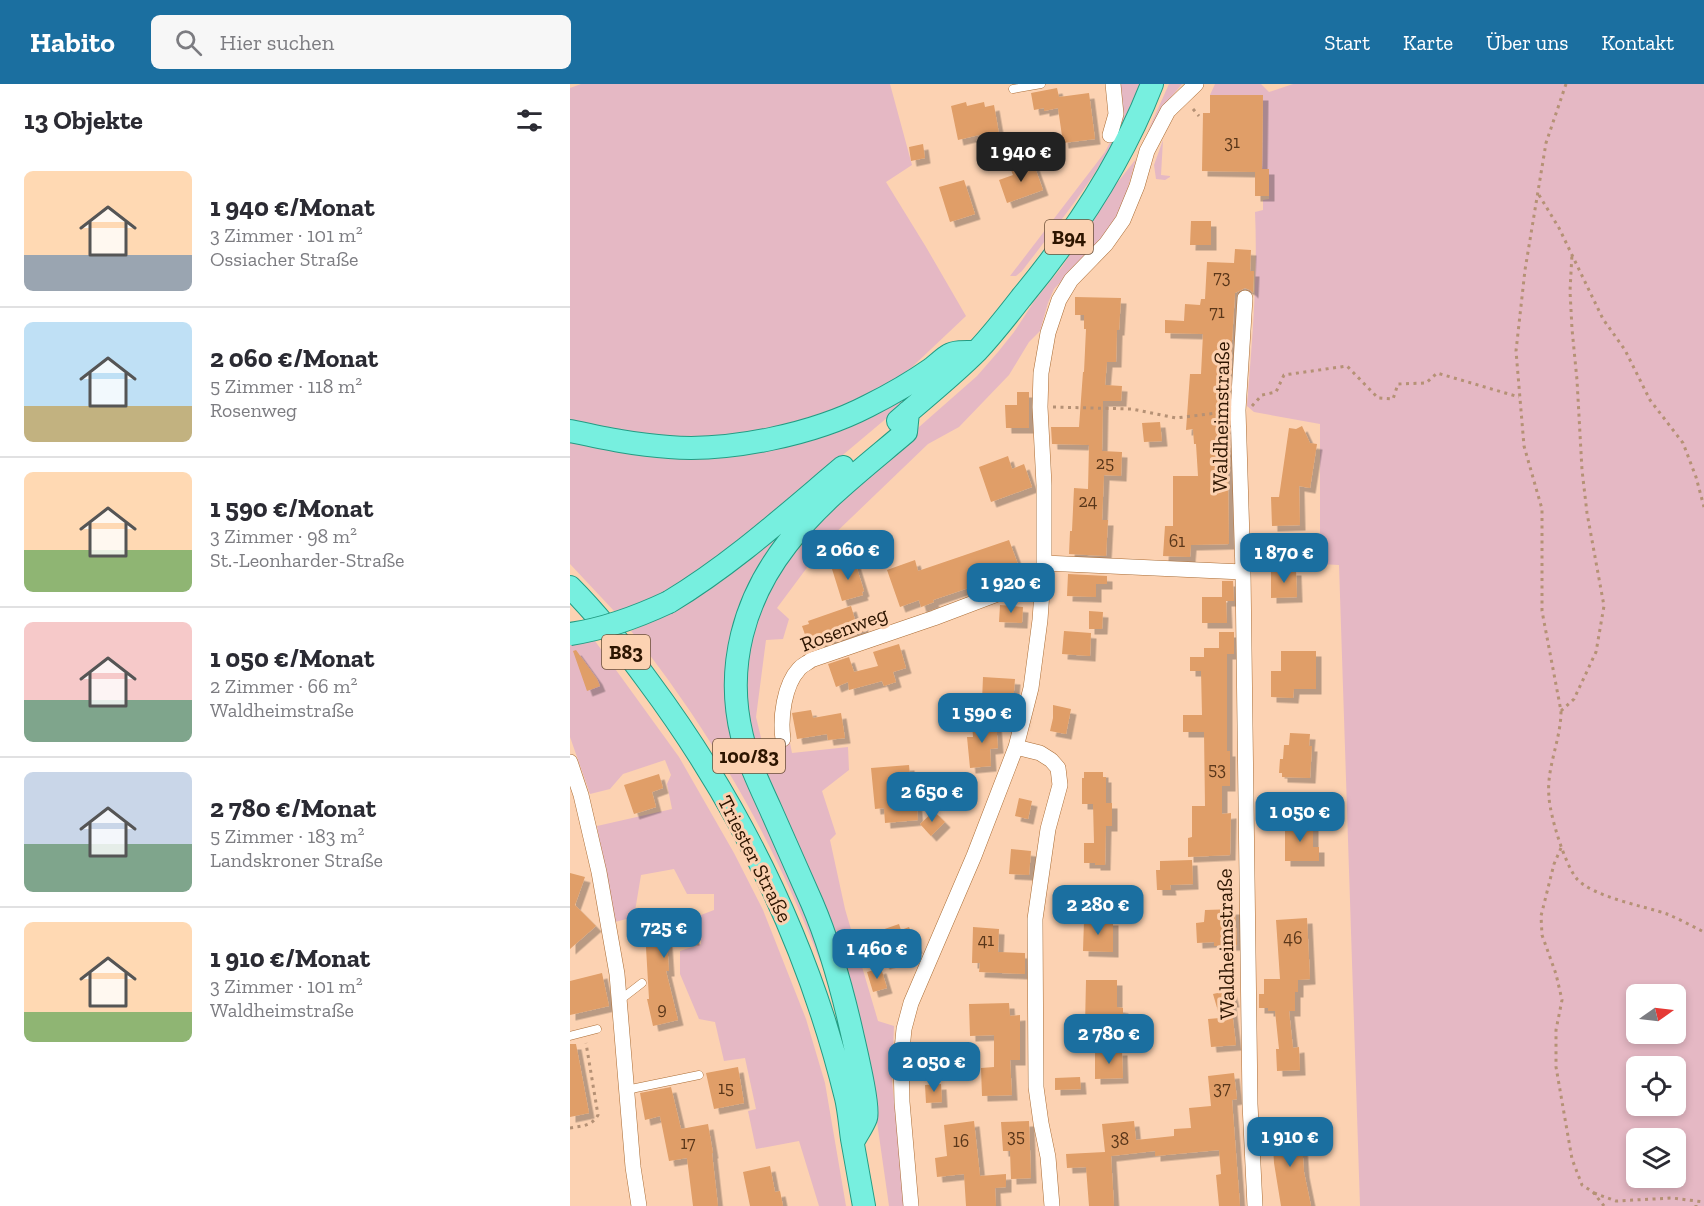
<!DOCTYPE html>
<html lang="de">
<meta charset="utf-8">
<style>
body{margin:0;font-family:"Zilla Slab",serif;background:#f7f7f7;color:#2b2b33;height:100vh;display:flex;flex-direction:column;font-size:22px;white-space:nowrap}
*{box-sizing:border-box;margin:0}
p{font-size:20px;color:#7c7c81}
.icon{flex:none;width:33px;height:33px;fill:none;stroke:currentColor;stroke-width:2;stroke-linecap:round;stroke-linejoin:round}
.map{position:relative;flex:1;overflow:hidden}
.sheet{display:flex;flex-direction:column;background:#fff;width:570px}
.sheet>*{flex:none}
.needle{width:39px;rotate:76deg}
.fabs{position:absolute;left:1056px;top:900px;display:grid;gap:12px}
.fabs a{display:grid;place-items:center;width:60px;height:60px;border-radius:9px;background:#fff;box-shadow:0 3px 9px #0003;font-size:30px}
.price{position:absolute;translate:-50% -51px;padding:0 14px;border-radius:12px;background:#1b6fa0;color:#fff;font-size:20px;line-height:39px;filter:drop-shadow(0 2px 3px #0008)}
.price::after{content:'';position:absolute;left:50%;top:36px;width:18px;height:14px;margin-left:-9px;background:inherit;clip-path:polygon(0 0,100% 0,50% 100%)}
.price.current{background:#222;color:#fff}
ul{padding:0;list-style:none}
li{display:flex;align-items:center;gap:18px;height:150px;padding:0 24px}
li+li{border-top:2px solid #e1e1e2}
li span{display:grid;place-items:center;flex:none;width:168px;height:120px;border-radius:9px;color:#555}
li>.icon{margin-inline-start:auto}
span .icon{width:72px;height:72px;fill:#fffc;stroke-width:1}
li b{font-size:26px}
h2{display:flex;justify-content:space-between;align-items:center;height:72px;padding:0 24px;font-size:26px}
header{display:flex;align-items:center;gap:36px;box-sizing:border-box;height:84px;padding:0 30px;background:#1b6fa0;color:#fff}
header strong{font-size:28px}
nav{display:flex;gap:33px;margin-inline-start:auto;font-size:21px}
.search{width:420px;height:54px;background:#f7f7f7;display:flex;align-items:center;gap:15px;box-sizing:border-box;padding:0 21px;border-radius:9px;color:#7c7c81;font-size:22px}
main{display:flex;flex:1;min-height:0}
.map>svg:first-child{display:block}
.green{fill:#e5b8c4;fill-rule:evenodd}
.building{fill:#e09e67;filter:url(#shadow)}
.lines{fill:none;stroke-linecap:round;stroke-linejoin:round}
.lane-casing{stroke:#aa6c34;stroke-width:9}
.street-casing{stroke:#aa6c34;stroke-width:16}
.primary-casing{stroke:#239c83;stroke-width:24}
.path{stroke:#b59175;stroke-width:3;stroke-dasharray:3 4.5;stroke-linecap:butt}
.lane{stroke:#fff;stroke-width:8}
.street{stroke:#fff;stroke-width:15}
.primary{stroke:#77efdf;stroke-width:22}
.primary-bridge-casing{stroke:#239c83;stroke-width:24;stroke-linecap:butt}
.primary-bridge{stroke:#77efdf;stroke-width:22}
.labels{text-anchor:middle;stroke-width:6;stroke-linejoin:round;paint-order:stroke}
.number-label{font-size:18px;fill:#5a371a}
.shield{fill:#fcd2b2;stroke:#6b4e35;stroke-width:1.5}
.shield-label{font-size:20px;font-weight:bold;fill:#2d1500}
.street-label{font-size:21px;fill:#2d1500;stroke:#fcd2b2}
</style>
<header>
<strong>Habito</strong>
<div class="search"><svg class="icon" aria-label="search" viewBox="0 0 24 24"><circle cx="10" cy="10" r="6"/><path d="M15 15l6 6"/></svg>Hier suchen</div>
<nav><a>Start</a><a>Karte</a><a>Über uns</a><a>Kontakt</a></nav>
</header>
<main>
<section class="sheet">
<h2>13 Objekte<svg class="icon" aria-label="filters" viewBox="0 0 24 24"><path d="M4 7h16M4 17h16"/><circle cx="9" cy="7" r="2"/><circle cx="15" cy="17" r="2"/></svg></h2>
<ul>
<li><span style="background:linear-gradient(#ffd9b3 70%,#9aa5b1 0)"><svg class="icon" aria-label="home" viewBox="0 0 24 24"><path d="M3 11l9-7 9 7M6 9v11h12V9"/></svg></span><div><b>1 940 €/Monat</b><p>3 Zimmer · 101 m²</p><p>Ossiacher Straße</p></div></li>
<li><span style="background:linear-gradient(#bfe0f5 70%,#c2b280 0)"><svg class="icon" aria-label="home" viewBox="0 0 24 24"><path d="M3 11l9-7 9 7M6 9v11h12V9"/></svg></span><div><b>2 060 €/Monat</b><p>5 Zimmer · 118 m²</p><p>Rosenweg</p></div></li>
<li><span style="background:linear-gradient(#ffd9b3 65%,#8fb573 0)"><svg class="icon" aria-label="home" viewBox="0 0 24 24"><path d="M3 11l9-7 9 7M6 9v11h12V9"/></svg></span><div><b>1 590 €/Monat</b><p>3 Zimmer · 98 m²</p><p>St.-Leonharder-Straße</p></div></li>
<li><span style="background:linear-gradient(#f6c9c9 65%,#7fa58c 0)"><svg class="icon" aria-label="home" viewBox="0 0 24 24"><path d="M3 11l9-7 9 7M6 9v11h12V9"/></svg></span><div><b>1 050 €/Monat</b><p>2 Zimmer · 66 m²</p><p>Waldheimstraße</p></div></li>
<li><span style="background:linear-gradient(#c9d6e8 60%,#7fa58c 0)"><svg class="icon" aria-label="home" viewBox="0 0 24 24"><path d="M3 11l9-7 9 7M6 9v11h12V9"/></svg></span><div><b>2 780 €/Monat</b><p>5 Zimmer · 183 m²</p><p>Landskroner Straße</p></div></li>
<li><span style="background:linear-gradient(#ffd9b3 75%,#8fb573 0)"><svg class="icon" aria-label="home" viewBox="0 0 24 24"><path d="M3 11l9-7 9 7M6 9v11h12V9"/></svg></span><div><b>1 910 €/Monat</b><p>3 Zimmer · 101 m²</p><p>Waldheimstraße</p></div></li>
</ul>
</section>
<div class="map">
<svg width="1134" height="1122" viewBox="0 0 1134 1122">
<defs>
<filter id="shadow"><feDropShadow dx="5.5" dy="5.5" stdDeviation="0" flood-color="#0004"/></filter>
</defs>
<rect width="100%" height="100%" fill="#fcd2b2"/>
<path class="green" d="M11,0H320L342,81L316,98L356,163L396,232L341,284L301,314L175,353L87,356L0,338V4Z
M550,0H570C547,70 496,129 452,187L446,192H440L535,68L553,33Z
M599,0H612L592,24L577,49Z
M645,0H691L699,8L723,0H1134V1122H790L769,481L750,480V340L684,328L677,322C682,257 688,193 685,128L693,126V116L699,115V85H692L693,12L640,11ZM1066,910H1106V950H1066ZM1066,982H1106V1022H1066ZM1066,1054H1106V1094H1066Z
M593,56L591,91L600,92V93L595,96L586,95L584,81Z
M566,75L553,121L544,138L523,164L484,205L478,219L470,247L459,258L439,291L389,343L358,360L256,458L207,524L219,535L213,555L196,556L186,633L193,662L220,659L222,669L278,663L279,686L252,707L266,750L260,756L275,825L308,937L324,942L322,997L335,1122H319L304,1017L209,727L178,642L176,564L204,488L282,402L407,292L428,268L444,248L465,216L491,184L519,142L543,104Z
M337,313V317L186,444L113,499L67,520L45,528L0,480V354L101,370Z
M208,453L158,596L254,879L250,877C204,757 141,647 61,547C115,525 161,492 205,454Z
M25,557L109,673L164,769L193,826L236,935L255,999L276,1122H249L229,1057L186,1065L178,1027L186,1025L175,974L154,977L145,938L129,935L110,890V867L131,860V831L144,826V810H117L104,785L71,791L64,833L45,838L27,742L102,725L97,700L101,691L95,676L53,690L40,705L20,710L0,653V561Z"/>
<path class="building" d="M487,4L489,13L519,9L525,55L493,59L488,24L474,27V24L464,26L461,9Z
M640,11H693L692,85H699V112H685V88L632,87L633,29H640Z
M396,18L397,22L414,18L415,23L424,21L432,67L417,71L413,50L388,56L381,22Z
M353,60L355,74L341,77L339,63Z
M463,78L473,106L437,119L429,96L443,91L441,86Z
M394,96L405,130L380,138L369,103Z
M621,137H641V161H620Z
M665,165L681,166L680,187H684L683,209L680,206L675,204L665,209L657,335L659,460L621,461L620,473L593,472L595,442H603V392H628L626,360H624L623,345L616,346L620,290H631L633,250L595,249V236L614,237L615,220L630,221L631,215H635L637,178L664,179Z
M505,213L551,214L549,246H547L546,278H537L535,301L552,302L551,317H533L532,367L552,368L551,392L534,391L532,436H538L536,472L499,470L500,447H502L504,404L518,405L519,361L482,360L481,343H509L513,288H514L516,245H514V231H505Z
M447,308H459V344H436L435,321H447Z
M590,338L592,357L574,358L572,339Z
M732,342L740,359L747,360L740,404L729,402L730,441L702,442L701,413H709L719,344L726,345Z
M438,372L442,385L454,380L462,403L421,418L409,383Z
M439,456L450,486L423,496L424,498L415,501L410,500L363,516L364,518L351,523L349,516L330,523L317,486L345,476L348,487Z
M285,478L294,507L292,508L293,511L272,517L262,485Z
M701,486H726L727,513L701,514Z
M498,490L537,492V500H526V513L497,512Z
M652,497H663L664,517H656L657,539H632V513H652Z
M430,521L453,523L452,539L429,538Z
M281,522L286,539L292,538L294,547L240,565L232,542L239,540L238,537Z
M519,527L533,528L532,545H519Z
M494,547L521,549L520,572L492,570Z
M649,548H664V570H657V667H660V702H652V730L661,729L660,771L618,773V754L622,753V722H635L634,648H613V631H632L631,587H620V573H634V564H649Z
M329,560L336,584L323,588L326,598L314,602L312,597L279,606L278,598L266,603L258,580L279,573L284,588L308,582L303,568Z
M6,566L27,595L30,602L17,607L3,567Z
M711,567H746V605H724L723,614L701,613V587H711Z
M413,593L445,595L443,619L412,617Z
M483,621L501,625L496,650L480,647L483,634Z
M241,626L243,634L271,629L275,654L258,656L257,650L227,655L222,629Z
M426,638L428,664L420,665L421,682L400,684L397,653H403L402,640Z
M720,649L740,650L739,662H742L740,694L712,693V689H709L710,675H713L714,661H719Z
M339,681L342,715H346L348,736L315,739L314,724L305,725L301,684Z
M514,688H533V693H536V719H542V742H536L535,781H525V779H514V759H524L523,720H512V694H514Z
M89,690L93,704L82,708L86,723L64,730L54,701Z
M449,714L462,717L458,735L445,732Z
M364,727L375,738L361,752L350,740Z
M715,739H743V763H749V777H715Z
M441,765L461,767L459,791L439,790Z
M622,776L623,800L600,801L601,806H587L586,786H590V777Z
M0,789L15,793L5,821L26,842L0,865Z
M665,825L667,861L644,862V858L627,859L626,839L634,838L635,826Z
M122,827L124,856L97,857L99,887H96L108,936L83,942L77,915H79L74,829Z
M737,834L740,895L728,896V908H725V927H719L723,964L729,963L730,986L707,987L706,965H709L705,927H698V924H689V910H694V895H710L706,836Z
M514,836H543V868L513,867Z
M329,840L331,846L339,843L347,864L337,867L339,872L314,880L303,849Z
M403,843L429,845L428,868L455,869V890L409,888L410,879H402Z
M311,884L317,904L303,908L297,888Z
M32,889L39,922L0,931V897Z
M516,896H547V923L553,924V939H528V942H515Z
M661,906L664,918H661L666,961L641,963L638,935L650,934L643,910Z
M439,919L440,932L450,931V976H440L442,1011L412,1012L411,984L424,983V951L400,952L399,920Z
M0,960H6L19,1029L0,1033Z
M552,966L553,994L525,995V967Z
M168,983L174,1019L144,1025L136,989Z
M664,989L667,1015L662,1016L670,1122H649L646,1091L651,1090L649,1066L585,1072V1067L541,1072L544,1122H519L516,1083L497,1084L496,1070L535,1068L532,1040L564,1037L566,1056L604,1052V1045L621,1044L619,1024L641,1022L638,992Z
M510,993L511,1005L485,1006V994Z
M371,1000L372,1018L356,1019L355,1001Z
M101,1003L111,1045L138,1040L143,1069H142L148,1122H123L117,1074L99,1077L90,1032L75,1036L70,1009Z
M404,1037L410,1092L436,1090V1103L425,1104L426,1122H396L394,1090L367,1093L365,1074L377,1072L374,1041Z
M459,1037L461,1094L441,1095L440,1067H433L431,1038Z
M731,1045L734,1088L741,1122H711L704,1079L702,1046Z
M200,1082L205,1108L210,1107L213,1122H180L173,1088Z"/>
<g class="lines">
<g class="lane-casing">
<path id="lane" d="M443,5L471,0
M50,916L72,899
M0,952L27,945
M56,1006L129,991"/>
</g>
<g class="street-casing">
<path id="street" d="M540,51L546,30L543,0
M675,214L668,326L673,488L680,1020L685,1122
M474,479L673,488
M213,655C210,634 214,601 229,585C232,581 238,579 241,576L364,534L459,498L473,499
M446,663L470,669L481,676L488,684L490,701L478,745L465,835L466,1003L471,1039L478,1073L482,1122
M0,678L11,711L29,788L47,890L63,1083L69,1122
M341,1122L332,1018L331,976L334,945L341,919L404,772L446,663L461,604L470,536L474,479V401L470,323L471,289L478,249L489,216L501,196L536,160L553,136L567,102L577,67L598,27L626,0"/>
</g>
<g class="primary-casing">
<path id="primary" d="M328,337C354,314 382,292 407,267C423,250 437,232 451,214C504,150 552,78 582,0
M0,347C33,354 65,361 99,363C160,368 244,350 298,322C320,311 341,299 361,285C367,281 373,274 379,271C385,267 398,268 406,268
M0,503C29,532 54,564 78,597C171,722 239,863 276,1014C279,1027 280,1041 282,1055C286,1077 290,1100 294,1122
M99,518C162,480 216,431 273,383
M283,1058C287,1050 293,1042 296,1034C300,1024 285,963 282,949C272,905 260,861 242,819C228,787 214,756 200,724C189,700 178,677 172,652C155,583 174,515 217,460C250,417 295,383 336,348L338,328"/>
</g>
<path class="path" d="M996,0L976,59L955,186L946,267L954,362L972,425V527L991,627C991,656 976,684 979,713C980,732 995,781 1007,795C1023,813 1074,822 1097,830C1109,835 1122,842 1134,848
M623,25L629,32
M969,111L989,144L1033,235L1055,266L1080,316L1113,359L1126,393L1134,423
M682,322L692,311L706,308L714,291L777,282L808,314L823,315L828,300L856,299L867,289L949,313
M483,323L562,325L606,334L655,328
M991,627L1004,615L1026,568L1034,522L1017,429L1012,386L1007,296L1002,245L1000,207L1002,170
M991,764L984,780L971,832L972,851L986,890L992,916L986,946V983L1002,1075L1012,1101L1023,1108L1034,1122
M0,1044C12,1042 22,1042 28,1031L16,959
M1024,1109L1046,1117L1102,1114L1134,1118
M1126,1122V1121"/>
<use href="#lane" class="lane"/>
<use href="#street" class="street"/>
<use href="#primary" class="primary"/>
<g class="primary-bridge-casing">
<path id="primary-bridge" d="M0,550C35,545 67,533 99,518"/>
</g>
<use href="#primary-bridge" class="primary-bridge"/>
</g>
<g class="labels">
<g class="number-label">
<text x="662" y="64">31</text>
<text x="652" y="199">73</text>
<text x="647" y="234">71</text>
<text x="535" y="385">25</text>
<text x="518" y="423">24</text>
<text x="607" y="463">61</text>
<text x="647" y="691">53</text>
<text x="723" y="860">46</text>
<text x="416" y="862">41</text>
<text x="92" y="931">9</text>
<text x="156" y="1010">15</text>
<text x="652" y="1010">37</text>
<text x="446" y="1058">35</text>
<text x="550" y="1061">38</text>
<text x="391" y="1063">16</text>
<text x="118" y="1065">17</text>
</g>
<g class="shield">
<rect x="475" y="136" width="48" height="34" rx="4.5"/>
<rect x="32" y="551" width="48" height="34" rx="4.5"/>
<rect x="143" y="655" width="72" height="34" rx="4.5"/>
</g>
<g class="shield-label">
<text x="499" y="160">B94</text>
<text x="56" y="575">B83</text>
<text x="179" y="679">100/83</text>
</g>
<g class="street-label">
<text transform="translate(651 333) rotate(-89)" y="7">Waldheimstraße</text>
<text transform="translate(274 545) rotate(-21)" y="7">Rosenweg</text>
<text transform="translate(185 775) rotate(63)" y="7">Triester Straße</text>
<text transform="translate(656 860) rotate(-91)" y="7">Waldheimstraße</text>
</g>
</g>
</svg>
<div class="fabs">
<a><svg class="needle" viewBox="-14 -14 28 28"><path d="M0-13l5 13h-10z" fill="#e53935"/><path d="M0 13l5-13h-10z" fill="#7c7c81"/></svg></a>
<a><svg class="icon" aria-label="locate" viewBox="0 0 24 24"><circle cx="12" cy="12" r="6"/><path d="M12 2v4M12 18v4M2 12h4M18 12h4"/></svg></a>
<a><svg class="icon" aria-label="layers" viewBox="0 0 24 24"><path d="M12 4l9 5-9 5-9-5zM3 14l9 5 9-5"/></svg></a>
</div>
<b class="price current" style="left:451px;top:99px">1 940 €</b>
<b class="price" style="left:278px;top:497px">2 060 €</b>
<b class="price" style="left:714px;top:500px">1 870 €</b>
<b class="price" style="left:441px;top:530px">1 920 €</b>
<b class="price" style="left:412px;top:660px">1 590 €</b>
<b class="price" style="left:362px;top:739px">2 650 €</b>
<b class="price" style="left:730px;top:759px">1 050 €</b>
<b class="price" style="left:528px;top:852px">2 280 €</b>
<b class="price" style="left:94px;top:875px">725 €</b>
<b class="price" style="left:307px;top:896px">1 460 €</b>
<b class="price" style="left:539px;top:981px">2 780 €</b>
<b class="price" style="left:364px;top:1009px">2 050 €</b>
<b class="price" style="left:720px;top:1084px">1 910 €</b>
</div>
</main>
